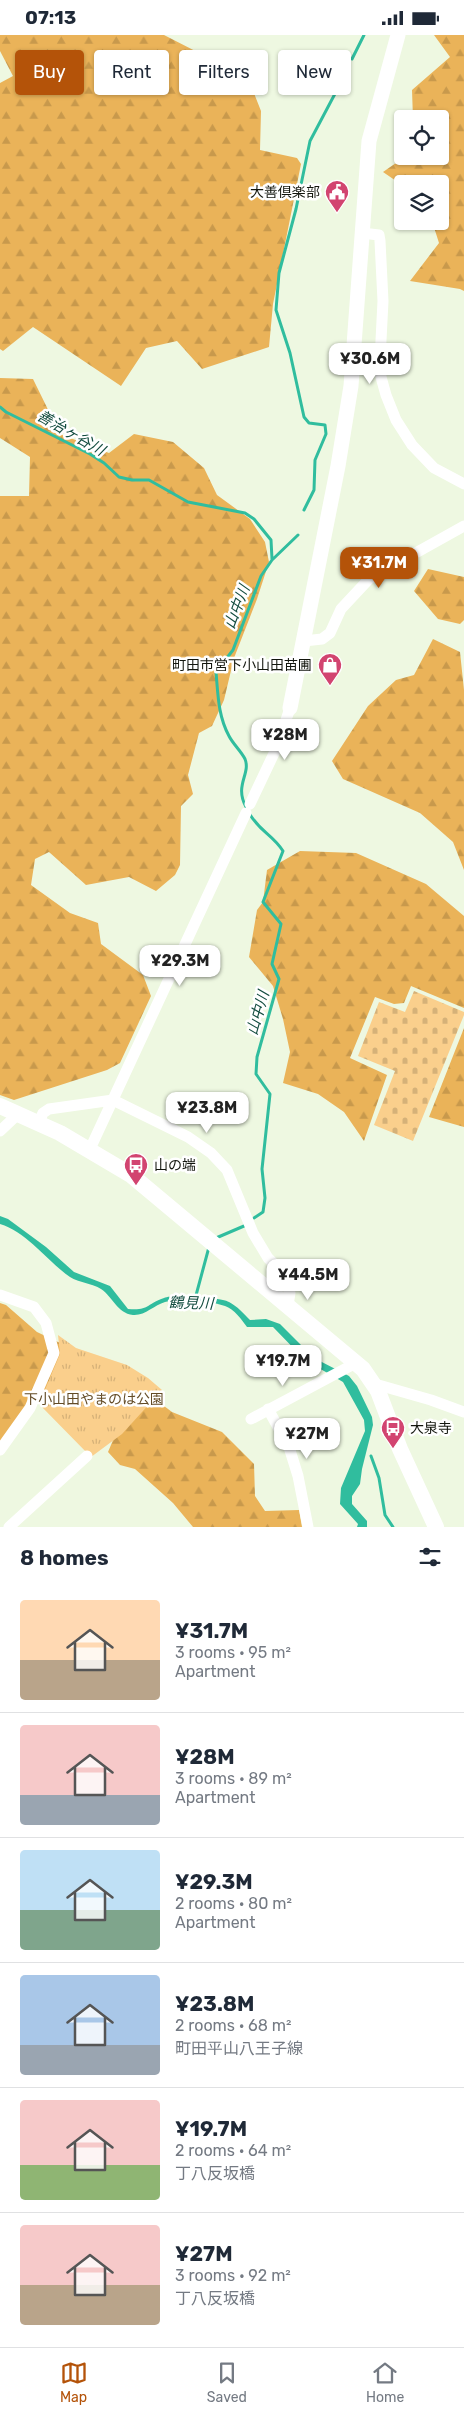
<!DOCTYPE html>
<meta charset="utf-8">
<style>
body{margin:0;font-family:Rubik,"Noto Sans JP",sans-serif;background:#f2f2f3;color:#1f2937;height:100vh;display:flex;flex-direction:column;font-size:19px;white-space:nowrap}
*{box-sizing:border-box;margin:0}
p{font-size:16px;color:#747a83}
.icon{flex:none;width:28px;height:28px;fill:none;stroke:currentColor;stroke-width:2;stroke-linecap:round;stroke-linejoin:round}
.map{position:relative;height:1492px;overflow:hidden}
.sheet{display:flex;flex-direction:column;background:#fff;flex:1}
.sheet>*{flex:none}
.banner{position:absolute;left:15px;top:15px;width:435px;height:45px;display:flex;gap:10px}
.controls{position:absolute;left:394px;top:75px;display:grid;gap:10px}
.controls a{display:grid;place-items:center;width:55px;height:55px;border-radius:5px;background:#fff;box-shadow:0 1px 4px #0004;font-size:25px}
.price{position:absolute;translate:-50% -42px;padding:0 11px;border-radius:10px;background:#fff;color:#222;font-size:16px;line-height:32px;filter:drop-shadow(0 1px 2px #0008)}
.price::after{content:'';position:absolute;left:50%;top:30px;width:15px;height:11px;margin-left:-8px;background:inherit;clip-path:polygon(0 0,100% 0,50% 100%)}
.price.selected{background:#b45309;color:#fff}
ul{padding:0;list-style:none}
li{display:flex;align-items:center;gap:15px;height:125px;padding:0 20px}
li+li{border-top:1px solid #e0e1e3}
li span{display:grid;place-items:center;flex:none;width:140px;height:100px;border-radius:5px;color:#555}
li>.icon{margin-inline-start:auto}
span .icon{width:60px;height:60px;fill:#fffc;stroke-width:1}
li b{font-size:21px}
h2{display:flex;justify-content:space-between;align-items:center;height:60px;padding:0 20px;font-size:21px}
.tag{padding:0 18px;border-radius:5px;background:#fff;box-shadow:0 1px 4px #0004;font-size:18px;line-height:45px}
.tag.selected{background:#b45309;color:#fff}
.status{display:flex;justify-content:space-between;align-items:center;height:35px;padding:0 25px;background:#fff;direction:ltr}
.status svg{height:14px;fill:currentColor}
.tabs{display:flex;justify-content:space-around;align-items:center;height:70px;border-top:1px solid #e0e1e3;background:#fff;font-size:14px;color:#747a83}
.tabs a{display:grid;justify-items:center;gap:2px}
.tabs .selected{color:#b45309}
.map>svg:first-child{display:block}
.forest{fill:url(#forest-firs)}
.cemetery{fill:url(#cemetery-stones)}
.park{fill:url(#park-tufts)}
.water{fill:#30bd9e}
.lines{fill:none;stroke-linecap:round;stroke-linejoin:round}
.stream{stroke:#30bd9e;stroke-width:3}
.minor{stroke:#fff;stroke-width:11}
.tertiary{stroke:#fff;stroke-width:15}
.secondary{stroke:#fff;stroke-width:16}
.labels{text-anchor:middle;stroke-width:5;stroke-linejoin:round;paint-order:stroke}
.poi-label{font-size:14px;fill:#12150d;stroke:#fff;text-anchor:end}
.park-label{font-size:14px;fill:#634b26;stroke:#fff}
.water-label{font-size:15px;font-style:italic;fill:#144d40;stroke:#fff}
</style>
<div class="status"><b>07:13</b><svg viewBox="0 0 49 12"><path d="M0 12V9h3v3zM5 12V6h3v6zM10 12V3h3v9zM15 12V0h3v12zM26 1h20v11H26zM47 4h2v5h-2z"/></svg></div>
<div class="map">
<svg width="464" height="1492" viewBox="0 0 464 1492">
<defs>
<pattern id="forest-firs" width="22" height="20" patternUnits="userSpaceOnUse" patternTransform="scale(1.25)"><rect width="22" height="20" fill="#eab359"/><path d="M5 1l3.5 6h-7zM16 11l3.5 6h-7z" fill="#c8994c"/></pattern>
<pattern id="cemetery-stones" width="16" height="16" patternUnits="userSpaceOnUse" patternTransform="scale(1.25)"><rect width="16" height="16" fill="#facf8c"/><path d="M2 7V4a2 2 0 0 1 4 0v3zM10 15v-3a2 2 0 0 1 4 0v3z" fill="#d5b178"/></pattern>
<pattern id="park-tufts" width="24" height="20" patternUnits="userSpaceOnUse" patternTransform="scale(1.25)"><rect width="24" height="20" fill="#facf8c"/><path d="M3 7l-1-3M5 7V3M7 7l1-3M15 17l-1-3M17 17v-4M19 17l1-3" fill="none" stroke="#d5b178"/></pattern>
</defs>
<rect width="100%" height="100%" fill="#eef8e1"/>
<path class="forest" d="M0,0H164L248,43L261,76L260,115L297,123L301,129L273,269L269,312L202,334L177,306L146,313L121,351L33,292L3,316L0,314V48L13,41L0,16Z
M434,0H464V256L460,254L410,246L439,208L432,186H440V149L402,150L383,137L406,121H440V84H413L412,55L450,22Z
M0,343L33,344L60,399L109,418L134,399L173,407L204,433L217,460L250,484L265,507L269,527L257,564L234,623L224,665L212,691L199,698L188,740L193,759L181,771L180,830L175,840L156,856L129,842L86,850L49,817L35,824L31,850L70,878L98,888L101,909L143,940L151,961L120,1028L107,1035L14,1065L0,1060V461H29L30,422L0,403Z
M428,534L464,542V585L460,589L438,584L414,556Z
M433,604L460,617L464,655V835L453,807L420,778L343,744L332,726L368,671L396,645L414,640Z
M300,816L356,818L426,849L464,881V973L411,951L404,968L394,969L375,962L350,1023L387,1040L364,1106L344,1077L318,1059L283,1048L290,1017L283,984L273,951L249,922L257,875L263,867L267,835Z
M464,993V1092L429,1082Z
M0,1268L6,1270L37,1297L115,1334L172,1377L222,1397L254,1429L255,1461L265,1476L299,1475L302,1492H193L173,1468L135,1434L120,1430L108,1417L119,1391L84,1394L34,1360L0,1411Z"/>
<path class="cemetery" d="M414,956L464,977V980L413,1106L374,1090L395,1036L358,1021L379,967L405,977Z"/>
<path class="park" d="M58,1300L76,1313L127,1330L148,1343L162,1355L122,1399L91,1422L39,1369L60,1319Z"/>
<path class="water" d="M0,1181L8,1184L46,1212L74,1237L110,1251L128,1274C149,1276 146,1269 164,1263C173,1259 222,1263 229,1267C237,1271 244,1279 250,1285L266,1284L280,1289L314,1323L349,1341L357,1351L372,1382L373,1390L362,1434L360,1449L352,1461V1469L367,1486V1492H357L358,1489L340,1469L341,1453L365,1396L364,1385L343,1347L305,1325L273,1292H247C242,1285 234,1274 225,1271C213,1266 177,1263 165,1267C154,1270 145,1281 133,1280C117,1278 113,1262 101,1254C92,1248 79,1248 70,1242C47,1226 27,1197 0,1189Z"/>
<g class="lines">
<path class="stream" d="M352,24L364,0
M0,372L6,377L90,419L104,428L119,442L132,445H149L188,467L245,478L254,484L271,505L272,524
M304,475L314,455L315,425L326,399L325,390L309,388L304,382L290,318L276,275L279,238L296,174L310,106L347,36
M246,772C234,750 251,739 245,724C241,716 233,709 229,701C218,681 218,659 216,637L233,615L261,541L272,525L298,500
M249,778C260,797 272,799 283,816L263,867L281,889L272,929L279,944L257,1022L256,1039L270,1059L262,1134L265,1163L263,1177L254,1183
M216,1203L244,1191
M195,1264L209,1212
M371,1421L379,1443L385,1480L393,1492"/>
<path class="minor" d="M362,198L379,200L380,206L383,266L380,325L381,342L386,360L396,385L412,410L434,433L464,449
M304,606L322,604L330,598L341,574L369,544L464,491
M250,769L277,712L290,673
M39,1087L43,1078L49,1074L113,1065L188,1102L211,1118L227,1135L253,1198L268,1223L279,1234L290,1258L288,1270
M0,1096L18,1079
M90,1114L246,778
M0,1260L34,1272L46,1288L54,1318L30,1373L0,1415
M375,1349L431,1365L464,1377
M268,1374L289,1412L298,1441L308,1492
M251,1384L356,1328
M9,1492L87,1421"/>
<path class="tertiary" d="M290,673L338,431L351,351L369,106L398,0"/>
<path class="secondary" d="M0,1071L60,1098L131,1140L363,1334L378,1356L400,1414L436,1492"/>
</g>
<defs>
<g id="civic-pin" transform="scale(1.25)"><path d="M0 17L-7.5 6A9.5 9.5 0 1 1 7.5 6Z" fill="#d24470" stroke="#fff"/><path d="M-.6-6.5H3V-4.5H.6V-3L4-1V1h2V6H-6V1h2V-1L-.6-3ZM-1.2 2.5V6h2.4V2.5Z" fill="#fff"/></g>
<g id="shop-pin" transform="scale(1.25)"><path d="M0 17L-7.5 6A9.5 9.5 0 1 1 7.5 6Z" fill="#d24470" stroke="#fff"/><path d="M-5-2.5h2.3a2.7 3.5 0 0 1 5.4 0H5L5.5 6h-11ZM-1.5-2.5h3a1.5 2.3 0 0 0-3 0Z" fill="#fff"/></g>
<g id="bus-pin" transform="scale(1.25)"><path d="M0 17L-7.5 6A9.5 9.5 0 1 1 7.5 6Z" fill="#d24470" stroke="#fff"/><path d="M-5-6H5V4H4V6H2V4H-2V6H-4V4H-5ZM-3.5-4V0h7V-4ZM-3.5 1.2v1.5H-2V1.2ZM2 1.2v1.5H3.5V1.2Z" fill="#fff"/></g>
</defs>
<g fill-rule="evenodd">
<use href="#civic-pin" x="337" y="157"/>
<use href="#shop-pin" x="330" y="630"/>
<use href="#bus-pin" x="136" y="1130"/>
<use href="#bus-pin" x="393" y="1393"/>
</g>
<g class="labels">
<g class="poi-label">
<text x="320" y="162">大善倶楽部</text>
<text x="312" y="635">町田市営下小山田苗圃</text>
<text x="154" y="1135" text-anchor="start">山の端</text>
<text x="410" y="1398" text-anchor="start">大泉寺</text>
</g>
<g class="park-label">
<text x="94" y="1369">下小山田やまのは公園</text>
</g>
<g class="water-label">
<text transform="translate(71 398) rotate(30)" y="5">善治ヶ谷川</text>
<text transform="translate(237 572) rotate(-69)" y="5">山中川</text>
<text transform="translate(258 978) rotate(-74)" y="5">山中川</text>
<text transform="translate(191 1268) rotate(2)" y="5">鶴見川</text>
</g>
</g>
</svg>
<div class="controls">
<a><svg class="icon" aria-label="locate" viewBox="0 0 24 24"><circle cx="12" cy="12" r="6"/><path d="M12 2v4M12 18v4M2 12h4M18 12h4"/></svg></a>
<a><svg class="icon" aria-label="layers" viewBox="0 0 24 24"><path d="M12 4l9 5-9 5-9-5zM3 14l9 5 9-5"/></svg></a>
</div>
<b class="price" style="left:370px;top:350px">¥30.6M</b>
<b class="price selected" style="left:379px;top:554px">¥31.7M</b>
<b class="price" style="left:285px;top:726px">¥28M</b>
<b class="price" style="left:180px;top:952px">¥29.3M</b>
<b class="price" style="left:207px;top:1099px">¥23.8M</b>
<b class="price" style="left:308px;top:1266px">¥44.5M</b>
<b class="price" style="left:283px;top:1352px">¥19.7M</b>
<b class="price" style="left:307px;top:1425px">¥27M</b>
<div class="banner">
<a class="tag selected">Buy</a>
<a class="tag">Rent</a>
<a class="tag">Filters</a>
<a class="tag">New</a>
</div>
</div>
<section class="sheet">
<h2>8 homes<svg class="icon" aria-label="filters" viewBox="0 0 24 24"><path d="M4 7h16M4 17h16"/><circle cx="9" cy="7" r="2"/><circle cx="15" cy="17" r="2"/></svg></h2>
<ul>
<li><span style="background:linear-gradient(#ffd9b3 60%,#b9a48a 0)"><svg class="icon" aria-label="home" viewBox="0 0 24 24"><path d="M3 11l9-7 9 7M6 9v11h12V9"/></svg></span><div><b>¥31.7M</b><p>3 rooms · 95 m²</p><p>Apartment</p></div></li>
<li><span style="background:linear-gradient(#f6c9c9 70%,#9aa5b1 0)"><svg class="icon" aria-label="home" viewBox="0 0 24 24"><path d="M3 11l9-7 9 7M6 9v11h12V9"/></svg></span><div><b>¥28M</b><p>3 rooms · 89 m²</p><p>Apartment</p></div></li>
<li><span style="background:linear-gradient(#bfe0f5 60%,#7fa58c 0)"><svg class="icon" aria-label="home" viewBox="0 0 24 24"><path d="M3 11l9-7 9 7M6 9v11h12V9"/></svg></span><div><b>¥29.3M</b><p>2 rooms · 80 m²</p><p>Apartment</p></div></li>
<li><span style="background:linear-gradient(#a9c7e8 70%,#9aa5b1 0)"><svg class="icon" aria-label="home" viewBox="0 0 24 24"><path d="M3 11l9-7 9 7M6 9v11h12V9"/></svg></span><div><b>¥23.8M</b><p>2 rooms · 68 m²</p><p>町田平山八王子線</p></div></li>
<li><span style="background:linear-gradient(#f6c9c9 65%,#8fb573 0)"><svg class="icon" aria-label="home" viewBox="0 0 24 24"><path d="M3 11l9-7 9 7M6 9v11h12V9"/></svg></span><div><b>¥19.7M</b><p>2 rooms · 64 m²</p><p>丁八反坂橋</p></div></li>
<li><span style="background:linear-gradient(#f6c9c9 60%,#b9a48a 0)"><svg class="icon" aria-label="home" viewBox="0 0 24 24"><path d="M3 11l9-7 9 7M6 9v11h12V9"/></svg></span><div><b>¥27M</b><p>3 rooms · 92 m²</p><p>丁八反坂橋</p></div></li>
</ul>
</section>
<nav class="tabs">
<a class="selected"><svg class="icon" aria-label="map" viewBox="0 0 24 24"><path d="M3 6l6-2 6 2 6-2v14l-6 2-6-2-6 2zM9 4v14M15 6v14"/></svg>Map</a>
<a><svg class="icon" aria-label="saved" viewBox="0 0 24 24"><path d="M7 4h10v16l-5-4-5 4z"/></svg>Saved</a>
<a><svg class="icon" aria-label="home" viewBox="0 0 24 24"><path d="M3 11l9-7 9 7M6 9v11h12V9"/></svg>Home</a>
</nav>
